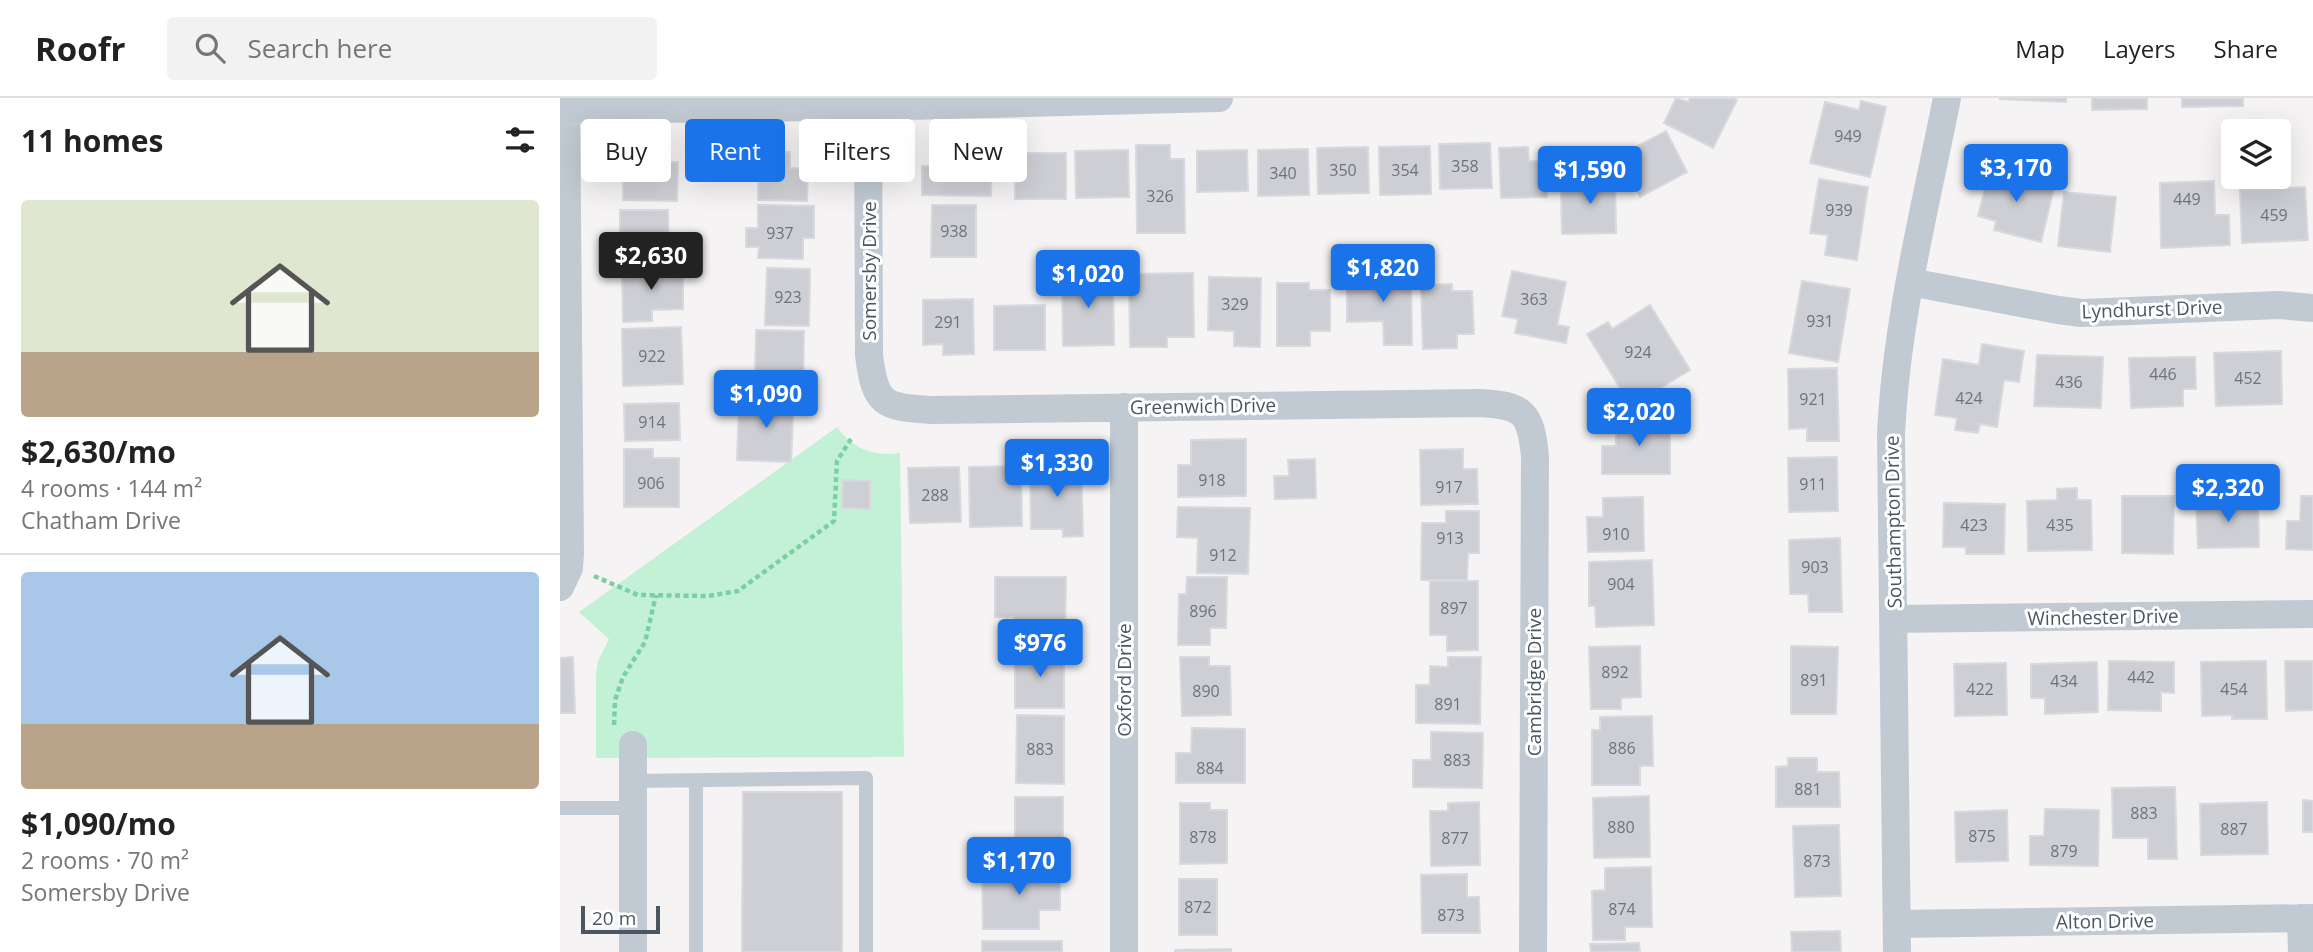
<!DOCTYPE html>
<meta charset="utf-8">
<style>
body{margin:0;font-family:"Open Sans",sans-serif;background:#f2f2f2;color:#222;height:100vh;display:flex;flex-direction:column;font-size:26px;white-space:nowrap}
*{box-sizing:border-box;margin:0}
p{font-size:23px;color:#767676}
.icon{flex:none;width:38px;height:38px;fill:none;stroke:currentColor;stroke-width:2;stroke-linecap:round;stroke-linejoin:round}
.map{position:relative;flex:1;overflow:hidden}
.panel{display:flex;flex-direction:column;background:#fff;width:560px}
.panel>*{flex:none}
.hud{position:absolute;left:21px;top:21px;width:665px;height:63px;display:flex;gap:14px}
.tools{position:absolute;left:1661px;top:21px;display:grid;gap:14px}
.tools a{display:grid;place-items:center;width:70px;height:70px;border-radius:7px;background:#fff;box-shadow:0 7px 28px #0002;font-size:35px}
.scale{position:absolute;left:21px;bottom:18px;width:79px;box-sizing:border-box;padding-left:7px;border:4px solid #4a5661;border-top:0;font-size:19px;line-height:24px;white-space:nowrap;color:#4a5661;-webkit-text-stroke:5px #fff;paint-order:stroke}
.price{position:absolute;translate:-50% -60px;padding:0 16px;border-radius:7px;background:#1a73e8;color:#fff;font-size:23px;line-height:46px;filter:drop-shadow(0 2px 4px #0008)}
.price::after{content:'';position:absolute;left:50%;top:42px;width:21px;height:16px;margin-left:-10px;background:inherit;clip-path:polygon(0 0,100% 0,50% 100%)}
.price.current{background:#222;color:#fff}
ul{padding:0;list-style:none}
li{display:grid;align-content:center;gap:14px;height:371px;padding:0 21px}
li+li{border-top:2px solid #e0e0e0}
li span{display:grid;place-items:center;height:217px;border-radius:7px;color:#555}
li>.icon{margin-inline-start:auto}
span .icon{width:126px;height:126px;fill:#fffc;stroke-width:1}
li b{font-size:30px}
h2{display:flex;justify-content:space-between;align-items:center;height:84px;padding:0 21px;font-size:30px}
.chip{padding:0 24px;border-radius:7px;background:#fff;box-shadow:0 7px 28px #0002;font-size:24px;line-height:63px}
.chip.current{background:#1a73e8;color:#fff}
header{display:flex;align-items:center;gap:42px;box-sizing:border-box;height:98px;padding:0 35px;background:#fff;border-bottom:2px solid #e0e0e0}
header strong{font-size:33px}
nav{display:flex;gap:38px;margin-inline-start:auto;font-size:24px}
.search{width:490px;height:63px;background:#f2f2f2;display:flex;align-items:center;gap:18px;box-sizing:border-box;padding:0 24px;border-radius:7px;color:#767676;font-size:26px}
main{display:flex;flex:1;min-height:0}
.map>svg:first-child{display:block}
.green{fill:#c3f1d5}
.building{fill:#cdcfd5;stroke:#d7d9de;stroke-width:2}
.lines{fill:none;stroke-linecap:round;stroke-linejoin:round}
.path{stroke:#7ad0a6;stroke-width:4.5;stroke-dasharray:5 3.5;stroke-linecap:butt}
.lane{stroke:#c1cad2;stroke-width:14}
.street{stroke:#c1cad2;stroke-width:28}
.labels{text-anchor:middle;stroke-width:6;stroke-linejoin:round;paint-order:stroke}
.number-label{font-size:16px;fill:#6b747e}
.street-label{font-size:19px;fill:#4a5661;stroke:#fff}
</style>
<header>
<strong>Roofr</strong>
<div class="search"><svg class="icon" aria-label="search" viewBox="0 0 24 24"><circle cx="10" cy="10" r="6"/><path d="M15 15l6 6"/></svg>Search here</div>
<nav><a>Map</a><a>Layers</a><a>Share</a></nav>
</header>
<main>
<section class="panel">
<h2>11 homes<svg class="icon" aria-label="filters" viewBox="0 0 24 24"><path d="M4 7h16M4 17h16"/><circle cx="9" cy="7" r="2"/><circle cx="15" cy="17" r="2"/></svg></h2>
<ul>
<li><span style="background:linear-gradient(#dfe7d0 70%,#b9a48a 0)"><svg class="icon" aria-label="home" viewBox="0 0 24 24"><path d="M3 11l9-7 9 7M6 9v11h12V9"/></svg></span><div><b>$2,630/mo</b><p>4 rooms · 144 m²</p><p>Chatham Drive</p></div></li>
<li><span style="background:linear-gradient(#a9c7e8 70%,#b9a48a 0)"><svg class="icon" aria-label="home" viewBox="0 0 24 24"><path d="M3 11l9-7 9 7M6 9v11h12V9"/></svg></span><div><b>$1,090/mo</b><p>2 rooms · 70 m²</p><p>Somersby Drive</p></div></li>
</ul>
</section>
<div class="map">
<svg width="1753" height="854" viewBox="0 0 1753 854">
<rect width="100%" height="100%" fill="#f5f3f3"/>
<path class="green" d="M277,329C293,351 314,359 340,355L344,659L36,660V577L38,563L49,541L19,514Z"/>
<path class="building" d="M1116,0L1128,4L1130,0H1172L1177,2L1153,50L1104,25Z
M1440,0H1506V4L1440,1Z
M1532,0H1587V11L1532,12Z
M1622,0H1683V8L1622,9Z
M1301,3L1326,9L1310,79L1250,65L1265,4L1299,12Z
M1106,33L1127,74L1080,99L1059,58Z
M378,43L432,44L431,98L362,97V68H378Z
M930,45L932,90L880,91L879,46Z
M576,47H610V61H624L625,135H577Z
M870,48L871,96L820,97L819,49Z
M808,49L809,95L758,96L757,50Z
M968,49L969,63H986L987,99L941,100L939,50Z
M748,51L749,97L698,98V52Z
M568,52L569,99L516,100L515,53Z
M687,52L688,93L637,94V53Z
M199,53L230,54V70L248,71L247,103L198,102Z
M455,55H506V101H455Z
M63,64H118L117,103L63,102Z
M1431,67L1465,76L1463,82L1494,90L1481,144L1434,132L1436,123L1418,118Z
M1055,75L1056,135L1002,136L1001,90H1023V76Z
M1259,81L1308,89L1297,162L1265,157L1268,137L1250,135Z
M1654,83L1655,117H1669L1670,147L1601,150L1600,85Z
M1745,89L1748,142L1682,145L1680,92Z
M1504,94L1556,99L1550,154L1498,148Z
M198,107L254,108V140H243V161L198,160L199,149H186V130H198Z
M372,107H416V159H371Z
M60,112H108L109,161H66V141H60Z
M123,169V211L92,212V223L63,224L62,170Z
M207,170L250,171L249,228L205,227Z
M952,173L1006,184L997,227L1009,229L1006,245L955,235L958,221L942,218Z
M633,175L634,239H607V249H570L569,176Z
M553,176L554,247L503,248L502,177Z
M851,176L852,247H824L823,223L787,224V177Z
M649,179L701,180L700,249L674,248V233L648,232Z
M1242,183L1290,191L1278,264L1229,255Z
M717,185H749V192H770V233H750V248H717Z
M892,186V193H912L914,236H897V250L863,251L861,187Z
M413,201L414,256L383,257V246L363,247V202Z
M485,207V252H434V208Z
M1090,207L1130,272L1071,308L1027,236L1048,224L1052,231Z
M121,229L123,286L63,288L62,231Z
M196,232L244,233L243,287L195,286Z
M1422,246L1464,253L1459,284L1444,282L1437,329L1420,326L1418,335L1395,332L1397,320L1375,317L1383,261L1419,267Z
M1721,253L1722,306L1656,308L1654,255Z
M1477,257L1543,259L1541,310L1474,308Z
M1635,259L1636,291H1623V308L1571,310L1569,260Z
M1277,270L1279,343H1247V330L1229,331L1228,271Z
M201,298L234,299L231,364L177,362L179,308L201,309Z
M119,305L120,342L65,343L64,306Z
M1056,320H1110V376H1042V348H1056Z
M686,341V398L618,399V367H631V342Z
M64,351H93V360H119V409H64Z
M903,351V371H917L918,406L861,407L860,352Z
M1277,359L1278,413L1229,414L1228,360Z
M755,361L756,400L715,401L714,378H729L728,362Z
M461,368L462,428L410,429L409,369Z
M521,368L523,438L503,439V431H471L470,369Z
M399,369L401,424L350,425L348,370Z
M283,382L310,383V411L282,410Z
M1517,390V402H1531L1532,452L1468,453L1467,403L1497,402V391Z
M1562,398H1614L1613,456L1562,455Z
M1741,398H1753V452L1726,451L1727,423H1740Z
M1083,399L1084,453L1028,454L1027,419H1043V400Z
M1698,403L1699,449L1638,450L1636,404Z
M1384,405L1445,406L1444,456H1406V449H1383Z
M618,409L690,410L688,476L637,475L638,440L617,439Z
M886,413H919V455H908L907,482H861L862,425H886Z
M1280,440L1282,514H1249L1248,496H1230L1229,442Z
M1092,462L1094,527L1036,529L1035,508H1029V464Z
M435,479H506L505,534L454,533V519H435Z
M627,479H667L666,530H650V547H618L619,496H626Z
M870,483H918V552L887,553V537H870Z
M1080,548L1081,599L1061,600V611H1031L1029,549Z
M1231,548L1278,549L1276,616H1231Z
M455,552H504V610H455Z
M13,559L15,615H0V560Z
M620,559H649V568H670L671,617L622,618Z
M888,559H921L920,626L856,625V587H870V568L888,569Z
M1549,563L1614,564V595L1601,594V613L1548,612Z
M1706,563L1707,621H1672V617L1642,618L1641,564Z
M1725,563H1753V612L1726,613Z
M1537,564L1538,614L1485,616V600H1471V566Z
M1446,565L1447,617L1395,618L1394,566Z
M457,617L504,618V686L456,685Z
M1092,618L1093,668H1080V687H1032V632H1040V619Z
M632,630L685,631V685H616V655H631Z
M871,634L923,635L922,690L853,689V662H871Z
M1228,660H1257V674H1279L1280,709H1216V669L1228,668Z
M1615,689L1617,761H1588V740H1553L1552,690Z
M183,694H282V854H182Z
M1089,698L1090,759L1034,760L1033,700Z
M455,699H503V754H455Z
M1743,702L1753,703V734H1743Z
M919,704L920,767L871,768L870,713H888V705Z
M1707,704L1708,756L1641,757L1640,706Z
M620,705H650V712H667V765L620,766Z
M1485,711L1539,712L1538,768L1470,767V738H1484Z
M1447,712L1448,763L1396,764L1395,714Z
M1279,727L1281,798L1235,799L1233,728Z
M1091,769L1092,829H1065V842H1033L1032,793L1045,792V770Z
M500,770V812H479V831H423L422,771Z
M907,776V799H919L920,835H862L861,777Z
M619,781H657V837H619Z
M1280,833L1281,854H1232L1231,834Z
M422,843H502V854H422Z
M1079,845L1080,854H1031L1030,846Z
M671,851V854H615V852Z"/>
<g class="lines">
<path class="path" d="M34,478L78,497L148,498L178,493L274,423L277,363L291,341
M54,627L55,602L63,579L85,544L96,497"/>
<path class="lane" d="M73,683L306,680V854
M0,710H74
M136,854V683"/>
<path class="street" d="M308,0L309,257C315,307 323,309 372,312L919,305C963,307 971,314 975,359L973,854
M0,12L346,8L659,0
M1350,184L1498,212L1522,215L1719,207L1753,210
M564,309V854
M0,489L9,470L10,456L6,0
M1333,521L1753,516
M73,647V854
M1741,820L1742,854
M1337,826L1753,820
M1337,854L1331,337C1336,223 1365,111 1387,0"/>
</g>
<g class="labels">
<g class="number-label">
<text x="1288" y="44">949</text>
<text x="905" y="74">358</text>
<text x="783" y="78">350</text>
<text x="845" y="78">354</text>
<text x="723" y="81">340</text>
<text x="600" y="104">326</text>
<text x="1627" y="107">449</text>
<text x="1279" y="118">939</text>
<text x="1714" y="123">459</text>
<text x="394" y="139">938</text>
<text x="220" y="141">937</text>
<text x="228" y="205">923</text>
<text x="974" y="207">363</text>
<text x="675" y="212">329</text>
<text x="1260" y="229">931</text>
<text x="388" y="230">291</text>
<text x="1078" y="260">924</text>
<text x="92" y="264">922</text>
<text x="1603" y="282">446</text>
<text x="1688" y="286">452</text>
<text x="1509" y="290">436</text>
<text x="1409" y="306">424</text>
<text x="1253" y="307">921</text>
<text x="92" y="330">914</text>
<text x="652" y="388">918</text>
<text x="91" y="391">906</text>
<text x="1253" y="392">911</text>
<text x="889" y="395">917</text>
<text x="375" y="403">288</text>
<text x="1414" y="433">423</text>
<text x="1500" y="433">435</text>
<text x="1056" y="442">910</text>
<text x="890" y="446">913</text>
<text x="663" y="463">912</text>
<text x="1255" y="475">903</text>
<text x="1061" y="492">904</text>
<text x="894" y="516">897</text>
<text x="643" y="519">896</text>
<text x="1055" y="580">892</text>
<text x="1581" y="585">442</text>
<text x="1254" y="588">891</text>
<text x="1504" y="589">434</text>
<text x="1420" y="597">422</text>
<text x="1674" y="597">454</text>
<text x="646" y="599">890</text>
<text x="888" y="612">891</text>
<text x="1062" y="656">886</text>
<text x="480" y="657">883</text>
<text x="897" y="668">883</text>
<text x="650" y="676">884</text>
<text x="1248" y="697">881</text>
<text x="1584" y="721">883</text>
<text x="1061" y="735">880</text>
<text x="1674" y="737">887</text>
<text x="1422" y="744">875</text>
<text x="643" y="745">878</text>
<text x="895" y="746">877</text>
<text x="1504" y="759">879</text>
<text x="1257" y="769">873</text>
<text x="638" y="815">872</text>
<text x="1062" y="817">874</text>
<text x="891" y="823">873</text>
</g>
<g class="street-label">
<text transform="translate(309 173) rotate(-90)" y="7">Somersby Drive</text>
<text transform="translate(1592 211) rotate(-2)" y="7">Lyndhurst Drive</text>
<text transform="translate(643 308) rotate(-1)" y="7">Greenwich Drive</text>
<text transform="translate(1333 424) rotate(-91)" y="7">Southampton Drive</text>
<text transform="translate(1543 519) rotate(-1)" y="7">Winchester Drive</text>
<text transform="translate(564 582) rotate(-90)" y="7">Oxford Drive</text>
<text transform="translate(974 584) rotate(-90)" y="7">Cambridge Drive</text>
<text transform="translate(1545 823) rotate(-1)" y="7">Alton Drive</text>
</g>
</g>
</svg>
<div class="tools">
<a><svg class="icon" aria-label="layers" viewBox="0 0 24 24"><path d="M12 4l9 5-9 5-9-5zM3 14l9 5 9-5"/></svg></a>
</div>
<div class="scale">20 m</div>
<b class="price" style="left:1456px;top:106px">$3,170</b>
<b class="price" style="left:1030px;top:108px">$1,590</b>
<b class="price current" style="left:91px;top:194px">$2,630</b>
<b class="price" style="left:823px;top:206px">$1,820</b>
<b class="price" style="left:528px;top:212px">$1,020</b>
<b class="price" style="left:206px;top:332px">$1,090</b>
<b class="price" style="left:1079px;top:350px">$2,020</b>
<b class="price" style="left:497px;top:401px">$1,330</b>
<b class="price" style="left:1668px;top:426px">$2,320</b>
<b class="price" style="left:480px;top:581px">$976</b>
<b class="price" style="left:459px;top:799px">$1,170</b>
<div class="hud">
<a class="chip">Buy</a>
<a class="chip current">Rent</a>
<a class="chip">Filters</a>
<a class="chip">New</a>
</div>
</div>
</main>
